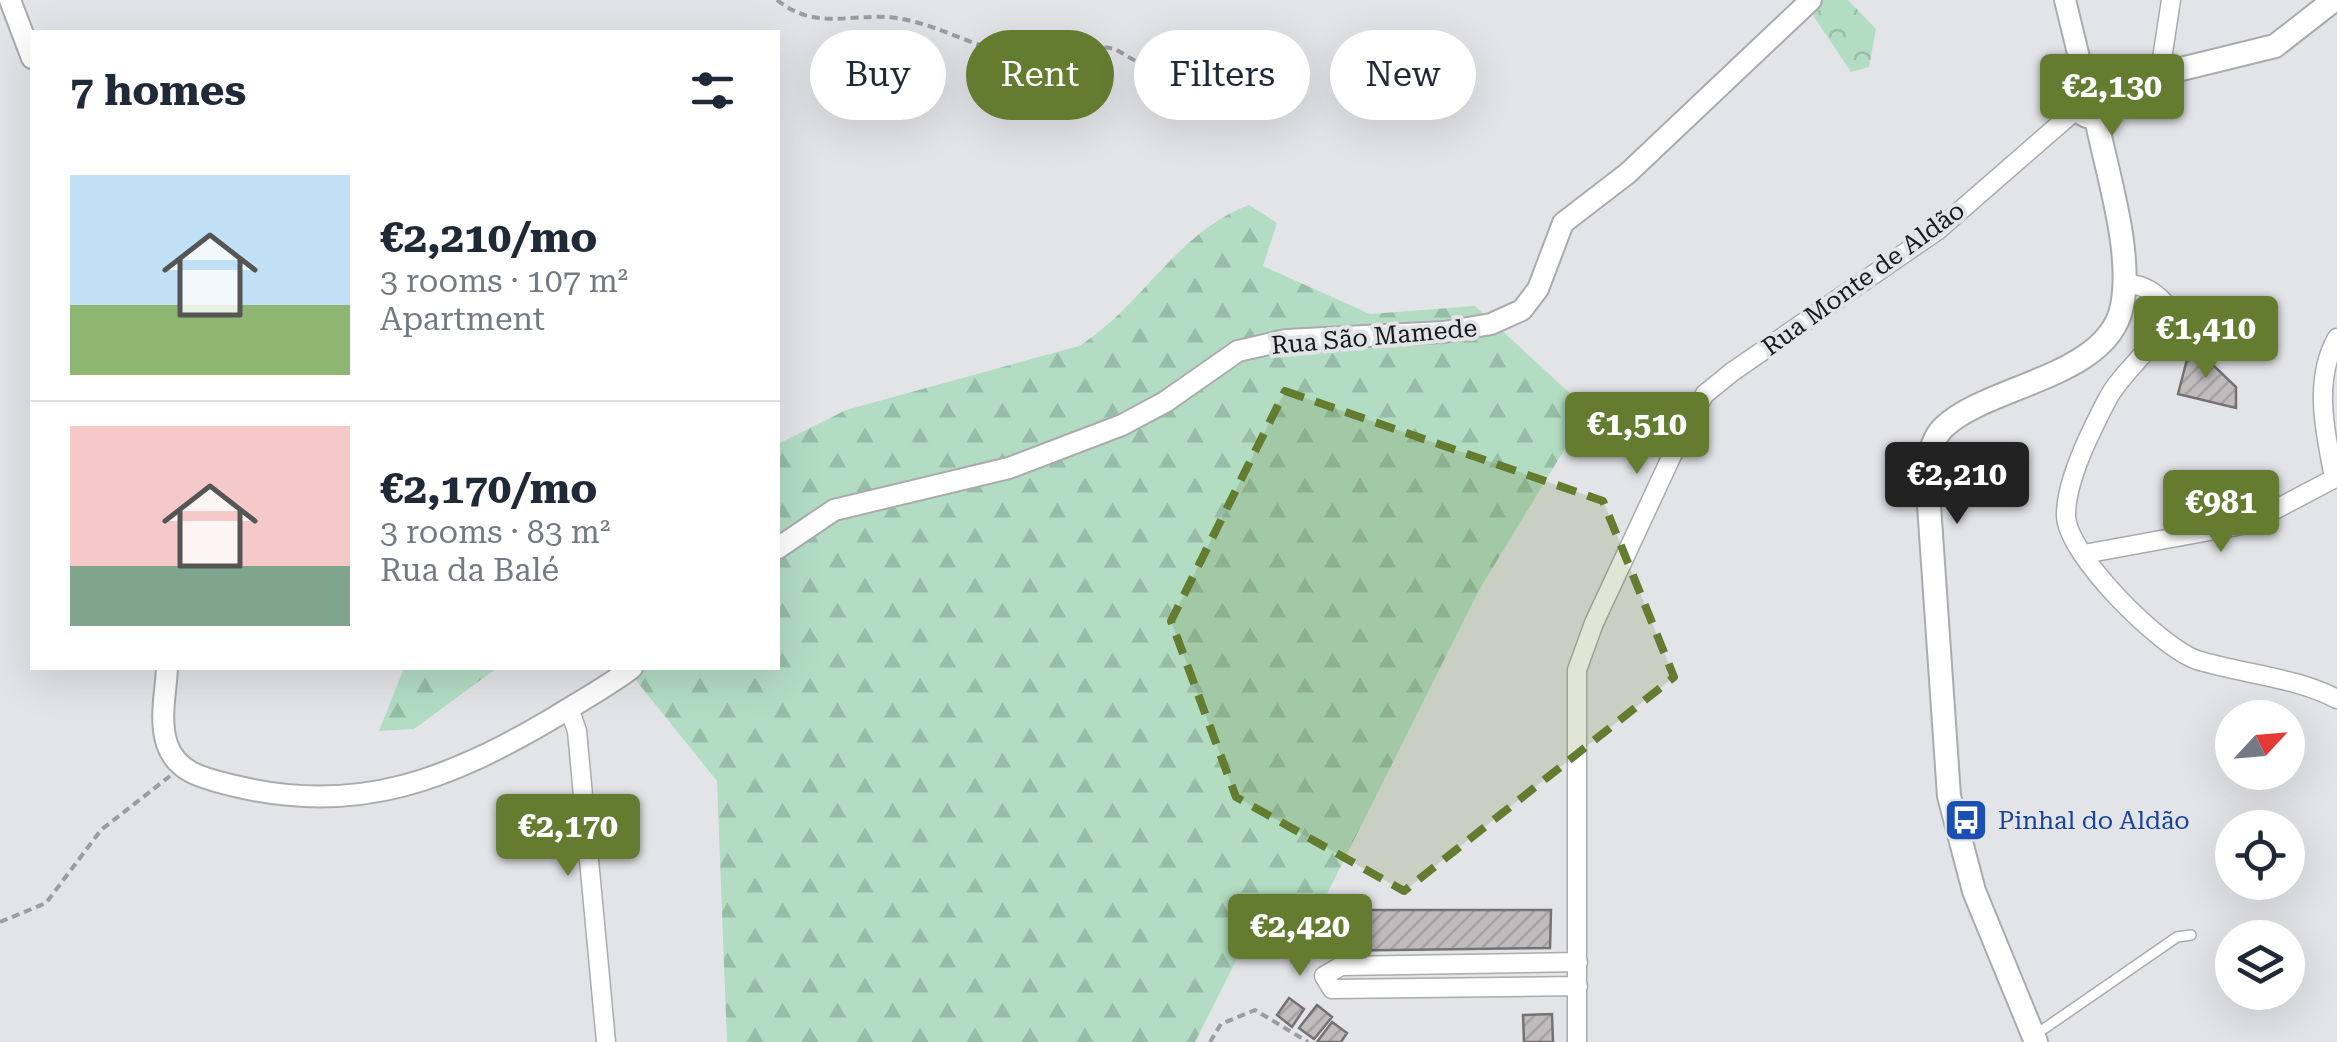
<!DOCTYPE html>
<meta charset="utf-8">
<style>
body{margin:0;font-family:"Roboto Serif",serif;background:#f6f6f7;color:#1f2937;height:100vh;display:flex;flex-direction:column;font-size:38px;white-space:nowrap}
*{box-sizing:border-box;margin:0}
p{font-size:32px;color:#747a83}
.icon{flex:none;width:55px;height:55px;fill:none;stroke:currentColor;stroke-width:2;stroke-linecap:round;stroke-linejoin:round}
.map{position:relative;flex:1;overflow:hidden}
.drawer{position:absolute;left:30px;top:30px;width:750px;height:640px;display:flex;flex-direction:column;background:#fff;border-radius:0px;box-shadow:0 10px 40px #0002}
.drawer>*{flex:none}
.banner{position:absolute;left:810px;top:30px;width:950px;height:90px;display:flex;gap:20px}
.needle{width:65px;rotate:64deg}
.controls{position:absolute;left:2215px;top:700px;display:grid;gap:20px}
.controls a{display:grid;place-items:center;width:90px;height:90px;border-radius:50%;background:#fff;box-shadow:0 10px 40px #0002;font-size:50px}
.price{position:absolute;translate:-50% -85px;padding:0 22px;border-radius:10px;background:#647c2f;color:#fff;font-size:32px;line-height:65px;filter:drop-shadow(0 2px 5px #0008)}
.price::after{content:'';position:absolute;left:50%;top:60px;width:30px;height:22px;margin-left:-15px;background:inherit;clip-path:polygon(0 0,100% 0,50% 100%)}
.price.selected{background:#222;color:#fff}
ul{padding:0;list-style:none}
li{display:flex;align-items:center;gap:30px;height:250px;padding:0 40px}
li+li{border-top:2px solid #e0e1e3}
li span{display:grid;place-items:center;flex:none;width:280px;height:200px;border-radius:0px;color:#555}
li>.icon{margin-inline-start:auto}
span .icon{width:120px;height:120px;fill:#fffc;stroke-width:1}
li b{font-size:42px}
h2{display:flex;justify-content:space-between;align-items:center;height:120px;padding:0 40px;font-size:42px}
.chip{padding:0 35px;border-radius:45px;background:#fff;box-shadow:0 10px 40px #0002;font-size:35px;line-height:90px}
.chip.selected{background:#647c2f;color:#fff}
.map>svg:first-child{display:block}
.forest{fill:url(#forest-firs)}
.park{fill:url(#park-crowns)}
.building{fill:url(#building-hatch);stroke:#767273;stroke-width:2.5}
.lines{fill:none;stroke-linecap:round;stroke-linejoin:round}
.service-casing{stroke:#a9abae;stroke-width:12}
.minor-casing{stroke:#a9abae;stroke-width:21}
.tertiary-casing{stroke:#a9abae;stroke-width:24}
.secondary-casing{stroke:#a9abae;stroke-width:26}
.path{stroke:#9d9da1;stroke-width:4;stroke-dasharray:8 5;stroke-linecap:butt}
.service{stroke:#fff;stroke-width:9}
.minor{stroke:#fff;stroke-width:18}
.tertiary{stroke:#fff;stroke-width:20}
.secondary{stroke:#fff;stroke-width:22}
.marked{fill:#647c2f;fill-opacity:0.2;stroke:#647c2f;stroke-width:8;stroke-dasharray:20 12;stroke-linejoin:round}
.labels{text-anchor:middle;stroke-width:8;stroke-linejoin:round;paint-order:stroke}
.street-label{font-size:25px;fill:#19191b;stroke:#e3e4e8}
.transit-label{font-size:25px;fill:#164399;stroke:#e3e4e8;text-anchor:start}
</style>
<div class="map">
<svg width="2337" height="1042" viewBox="0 0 2337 1042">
<defs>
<pattern id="forest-firs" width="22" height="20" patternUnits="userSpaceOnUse" patternTransform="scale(2.5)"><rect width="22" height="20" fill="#b2ddc3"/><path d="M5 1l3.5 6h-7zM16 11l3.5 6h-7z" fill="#98bda7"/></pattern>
<pattern id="park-crowns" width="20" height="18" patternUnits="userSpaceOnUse" patternTransform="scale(2.5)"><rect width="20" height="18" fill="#b2ddc3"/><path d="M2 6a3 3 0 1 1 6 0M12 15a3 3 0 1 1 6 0" fill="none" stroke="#98bda7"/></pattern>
<pattern id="building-hatch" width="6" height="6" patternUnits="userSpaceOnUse" patternTransform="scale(2.5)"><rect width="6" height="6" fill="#c0bcbd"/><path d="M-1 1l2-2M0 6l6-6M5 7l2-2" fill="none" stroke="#a4a1a2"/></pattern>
</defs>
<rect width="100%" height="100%" fill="#e3e4e8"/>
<path class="forest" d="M1249,205L1277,223L1263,266L1370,314L1475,306L1585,407L1575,432L1478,592L1315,918L1244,945L1195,1042H727L717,781L626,668H778V444L846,410L1079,346C1143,306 1176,232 1249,205Z
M404,668H497L414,729L379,731Z"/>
<path class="park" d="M1822,0H1848L1876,29L1869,67L1851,72L1810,11Z"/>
<path class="building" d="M2191,344L2236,387V408L2178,394Z
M1334,910H1551L1550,948L1320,951Z
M1289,998L1304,1009L1292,1027L1277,1015Z
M1317,1005L1332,1017L1314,1039L1299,1028Z
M1552,1014L1553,1042H1524L1523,1015Z
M1332,1022L1347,1033L1341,1042H1317Z"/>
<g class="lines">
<g class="service-casing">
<path id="service" d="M2035,1035L2177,937L2191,935"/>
</g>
<g class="minor-casing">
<path id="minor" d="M2160,72L2171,0
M2125,283C2145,285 2156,292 2169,308C2168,339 2123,368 2107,400C2091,431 2066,480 2066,515C2066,554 2161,648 2197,660C2242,674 2295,677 2337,699
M2334,477C2325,432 2313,380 2337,338
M2084,554L2248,524L2337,477
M569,708L577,731L606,1042
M1578,986L1332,989L1324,976L1341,966L1578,962
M1577,1042V670L1594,623L1688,421L1705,394L1732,372L1938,230L2077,109"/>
</g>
<g class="tertiary-casing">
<path id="tertiary" d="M10,0L32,58
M2065,0L2085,82
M2074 99a19 19 0 1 1 38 0a19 19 0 1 1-38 0Z
M778,548L834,510L1009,468L1122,425L1165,402L1238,351L1286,340L1444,332L1491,324L1522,310L1538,289L1563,223L1628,173L1811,0
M167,668C166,692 159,719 167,744C177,774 207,779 235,786C359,816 450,779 555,717C581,701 608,686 632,668"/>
</g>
<g class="secondary-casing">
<path id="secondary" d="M2108,87L2275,46L2334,0
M2036,1042L1974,891L1949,796L1927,476C1928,459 1931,439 1944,427C1988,385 2109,377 2122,306C2133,252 2107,173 2096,118"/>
</g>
<path class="path" d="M777,0C817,32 853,12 896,18C945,25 987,57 1039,56C1066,55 1087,43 1115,49L1204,101L1225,106L1251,102L1257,106
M0,922L46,903L101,830L170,776
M1210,1042L1221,1024L1255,1010L1308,1042"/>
<use href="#service" class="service"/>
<use href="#minor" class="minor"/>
<use href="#tertiary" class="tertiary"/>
<use href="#secondary" class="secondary"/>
</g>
<path class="marked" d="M1285,391L1603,501L1674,677L1404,891L1236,797L1171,621Z"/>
<defs>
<g id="bus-square" transform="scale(2.25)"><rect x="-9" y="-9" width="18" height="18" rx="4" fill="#1a4fb4" stroke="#e3e4e8"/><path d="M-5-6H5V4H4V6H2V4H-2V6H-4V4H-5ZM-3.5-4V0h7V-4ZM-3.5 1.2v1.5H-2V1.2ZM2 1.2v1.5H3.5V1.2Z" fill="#fff"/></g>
</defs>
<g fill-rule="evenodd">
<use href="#bus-square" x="1966" y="820"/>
</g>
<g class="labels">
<g class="street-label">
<text transform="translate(1863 278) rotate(-36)" y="9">Rua Monte de Aldão</text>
<text transform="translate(1374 336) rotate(-5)" y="9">Rua São Mamede</text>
</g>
<g class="transit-label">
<text x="1998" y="829">Pinhal do Aldão</text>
</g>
</g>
</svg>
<div class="controls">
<a><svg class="needle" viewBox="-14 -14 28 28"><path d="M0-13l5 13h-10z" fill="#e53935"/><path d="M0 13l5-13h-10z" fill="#747a83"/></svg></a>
<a><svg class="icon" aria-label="locate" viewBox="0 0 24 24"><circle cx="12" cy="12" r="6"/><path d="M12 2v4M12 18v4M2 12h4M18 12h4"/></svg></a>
<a><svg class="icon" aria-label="layers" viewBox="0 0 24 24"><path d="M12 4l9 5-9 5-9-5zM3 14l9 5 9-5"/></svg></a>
</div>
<b class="price" style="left:2112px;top:139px">€2,130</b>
<b class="price" style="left:2206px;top:381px">€1,410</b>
<b class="price" style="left:1637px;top:477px">€1,510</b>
<b class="price selected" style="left:1957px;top:527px">€2,210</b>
<b class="price" style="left:2221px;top:555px">€981</b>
<b class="price" style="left:568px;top:879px">€2,170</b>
<b class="price" style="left:1300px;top:979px">€2,420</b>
<div class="banner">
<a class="chip">Buy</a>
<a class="chip selected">Rent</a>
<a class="chip">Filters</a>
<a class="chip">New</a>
</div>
<section class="drawer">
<h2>7 homes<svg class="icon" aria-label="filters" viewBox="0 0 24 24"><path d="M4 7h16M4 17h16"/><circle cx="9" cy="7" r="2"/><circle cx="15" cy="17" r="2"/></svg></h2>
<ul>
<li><span style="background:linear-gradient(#bfe0f5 65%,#8fb573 0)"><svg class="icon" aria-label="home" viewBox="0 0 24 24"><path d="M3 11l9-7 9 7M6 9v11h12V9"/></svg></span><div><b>€2,210/mo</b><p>3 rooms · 107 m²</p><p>Apartment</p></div></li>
<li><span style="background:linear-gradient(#f6c9c9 70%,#7fa58c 0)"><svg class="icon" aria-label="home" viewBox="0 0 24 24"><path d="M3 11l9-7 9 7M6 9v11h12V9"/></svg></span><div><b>€2,170/mo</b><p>3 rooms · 83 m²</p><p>Rua da Balé</p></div></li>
</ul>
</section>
</div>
